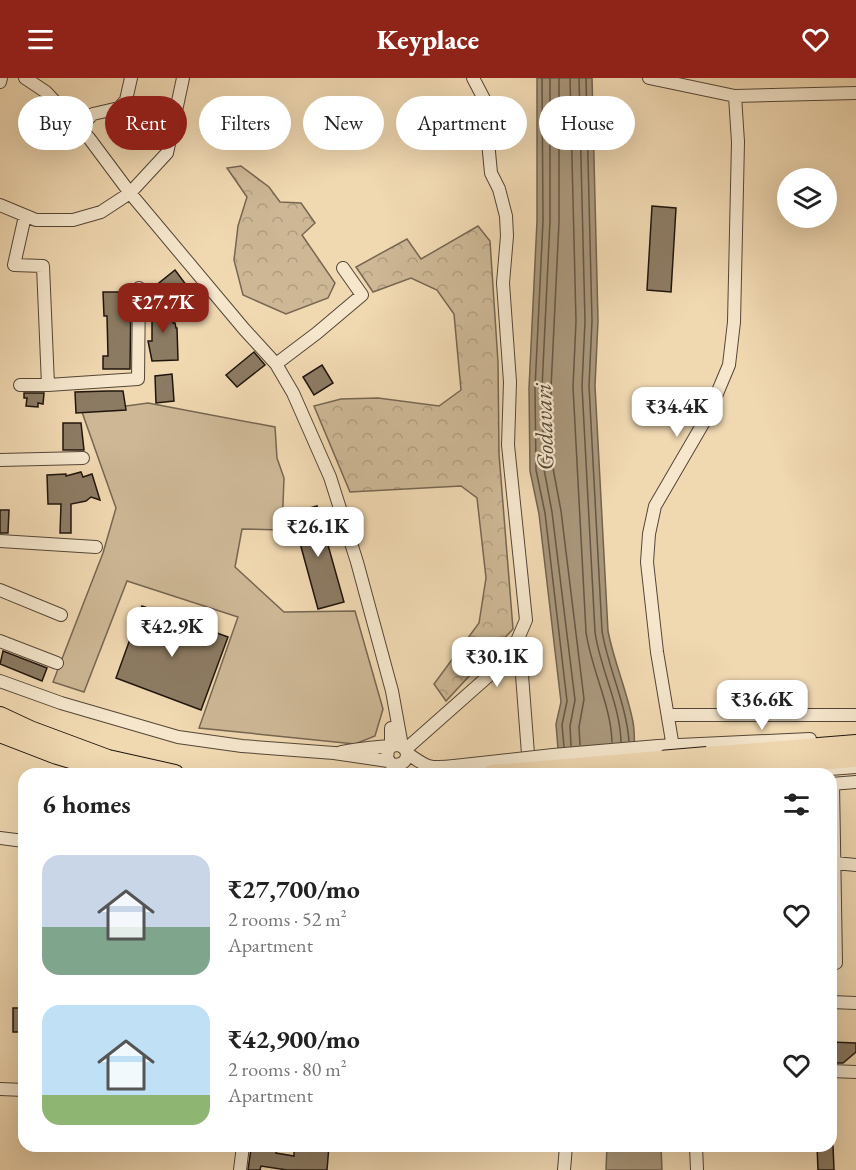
<!DOCTYPE html>
<meta charset="utf-8">
<style>
body{margin:0;font-family:"EB Garamond",serif;background:#f2f2f2;color:#222;height:100vh;display:flex;flex-direction:column;font-size:22px;white-space:nowrap}
*{box-sizing:border-box;margin:0}
p{font-size:20px;color:#767676}
.icon{flex:none;width:33px;height:33px;fill:none;stroke:currentColor;stroke-width:2;stroke-linecap:round;stroke-linejoin:round}
.map{position:relative;flex:1;overflow:hidden}
.drawer{position:absolute;left:18px;top:690px;width:819px;height:384px;display:flex;flex-direction:column;background:#fff;border-radius:18px;box-shadow:0 6px 24px #0002}
.drawer>*{flex:none}
.hud{position:absolute;left:18px;top:18px;width:820px;height:54px;display:flex;gap:12px}
.tools{position:absolute;left:777px;top:90px;display:grid;gap:12px}
.tools a{display:grid;place-items:center;width:60px;height:60px;border-radius:50%;background:#fff;box-shadow:0 6px 24px #0002;font-size:30px}
.price{position:absolute;translate:-50% -51px;padding:0 14px;border-radius:12px;background:#fff;color:#222;font-size:20px;line-height:39px;filter:drop-shadow(0 2px 3px #0008)}
.price::after{content:'';position:absolute;left:50%;top:36px;width:18px;height:14px;margin-left:-9px;background:inherit;clip-path:polygon(0 0,100% 0,50% 100%)}
.price.active{background:#8f2418;color:#fff}
ul{padding:0;list-style:none}
li{display:flex;align-items:center;gap:18px;height:150px;padding:0 24px}
li span{display:grid;place-items:center;flex:none;width:168px;height:120px;border-radius:18px;color:#555}
li>.icon{margin-inline-start:auto}
span .icon{width:72px;height:72px;fill:#fffc;stroke-width:1}
li b{font-size:26px}
h2{display:flex;justify-content:space-between;align-items:center;height:72px;padding:0 24px;font-size:26px}
.pill{padding:0 21px;border-radius:27px;background:#fff;box-shadow:0 6px 24px #0002;font-size:21px;line-height:54px}
.pill.active{background:#8f2418;color:#fff}
header{display:flex;justify-content:space-between;align-items:center;height:78px;padding:0 24px;background:#8f2418;color:#fff;font-size:27px;font-weight:800}
.map>svg:first-child{display:block}
.green{fill:#cdb795;stroke:#766652;stroke-width:1.5}
.forest{fill:url(#forest-crowns);stroke:#766652;stroke-width:1.5}
.water{fill:#a9967a;stroke:#72634f;stroke-width:1.5}
.lines{fill:none;stroke-linecap:round;stroke-linejoin:round}
.shore{stroke:#645644;stroke-width:1.5}
.building{fill:#8c7b63;stroke:#20160e;stroke-width:1.5}
.minor-casing{stroke:#544637;stroke-width:14}
.highway-casing{stroke:#20160e;stroke-width:20}
.minor{stroke:#f5e6cc;stroke-width:12}
.highway{stroke:#f0d8b1;stroke-width:18}
.minor-bridge-casing{stroke:#544637;stroke-width:14;stroke-linecap:butt}
.highway-bridge-casing{stroke:#20160e;stroke-width:20;stroke-linecap:butt}
.minor-bridge{stroke:#f5e6cc;stroke-width:12}
.highway-bridge{stroke:#f0d8b1;stroke-width:18}
.labels{text-anchor:middle;stroke-width:4.5;stroke-linejoin:round;paint-order:stroke}
.water-label{font-size:24px;font-style:italic;fill:#574939;stroke:#f5e6cc}
</style>
<header><svg class="icon" aria-label="menu" viewBox="0 0 24 24"><path d="M4 6h16M4 12h16M4 18h16"/></svg>Keyplace<svg class="icon" aria-label="heart" viewBox="0 0 24 24"><path d="M12 20l-8-8c-3-5 5-10 8-4 3-6 11-1 8 4z"/></svg></header>
<div class="map">
<svg width="856" height="1092" viewBox="0 0 856 1092">
<defs>
<pattern id="forest-crowns" width="20" height="18" patternUnits="userSpaceOnUse" patternTransform="scale(1.5)"><rect width="20" height="18" fill="#cdb795"/><path d="M2 6a3 3 0 1 1 6 0M12 15a3 3 0 1 1 6 0" fill="none" stroke="#b09d7f"/></pattern>
</defs>
<rect width="100%" height="100%" fill="#f0d8b1"/>
<filter id="stains"><feTurbulence type="fractalNoise" baseFrequency=".00333" numOctaves="4"/><feColorMatrix values="0 0 0 0 .2 0 0 0 0 .09 0 0 0 0 .02 0 0 0 .5 -.17"/></filter>
<radialGradient id="worn" r=".72"><stop offset=".6" stop-color="#630" stop-opacity="0"/><stop offset="1" stop-color="#630" stop-opacity=".3"/></radialGradient>
<path class="green" d="M148,325L275,349L277,380L284,400L282,452L242,451L235,489L284,534L355,533L383,631L375,658L355,666L199,650L238,539L127,503L84,614L53,604L103,475L116,430L82,334Z"/>
<path class="forest" d="M241,88L269,109L280,124L301,125L315,145L302,157L335,205L328,220L286,236L243,217L234,182L238,148L247,119L227,90Z
M478,148L490,163L498,284L499,376L513,551L446,623L434,606L479,545L486,500L477,420L461,408L350,414L314,328L341,321L378,320L439,328L461,312L454,236L437,212L411,200L373,214L356,189L407,161L421,181Z"/>
<path class="water" d="M537,0H592L598,243L595,308L608,553C614,584 627,613 633,644C636,661 634,679 633,696H560L556,646L561,624L539,436L530,393L529,310L537,143Z
M607,1068H661L662,1092H606Z"/>
<g class="lines">
<path class="shore" d="M542,0L543,143L535,310L536,392L545,435L567,623L562,647L564,669
M550,0V143L542,310L544,391L552,434L575,622L570,648L571,668
M559,0V144L551,310L553,390L561,433L584,621L579,649L580,667
M570,0L576,243L573,309L586,554C591,591 611,627 612,664
M579,0L585,243L582,308L595,554C600,591 620,626 621,664
M586,0L592,243L589,308L602,553C608,590 626,625 629,663"/>
</g>
<path class="building" d="M652,128L676,130L671,214L647,212Z
M175,192L187,208L171,221L159,205Z
M103,214H131L130,291H103V278H108L107,238H104Z
M165,225L158,231L174,230L173,245H175L176,250H177L178,282L152,283L148,263H152V235L147,239V226Z
M254,274L265,287L237,309L226,297Z
M322,287L333,305L314,317L303,299Z
M172,296L174,323L156,325L155,298Z
M108,313H123L126,332L76,335L75,314Z
M24,315H44L43,326L38,325V329L26,328L27,320H24Z
M63,345H81L84,372H63Z
M81,394L83,399L92,396L100,422L91,419L86,423L71,426V455H60L61,426H48L47,397L66,396V398Z
M317,428L344,524L318,531L294,443L299,433Z
M0,432H9L8,455H0Z
M142,528L228,559L201,632L116,600Z
M3,573L47,590L42,603L0,586Z
M13,930H24V954H13Z
M831,964L856,965V974L843,985H831Z
M297,1068H329L327,1092H287L261,1088L260,1092H248L251,1071L276,1070V1075L294,1078V1071H297Z
M817,1068H833L834,1092H818Z"/>
<g class="lines">
<g class="minor-casing">
<path id="minor" d="M25,0L46,14L89,60L130,115L244,251L276,286L293,315L330,399L357,484L392,613L402,668
M473,0L484,21L491,95L499,111L506,138L507,158L503,205L510,304L508,367L526,542L510,579
M649,0L735,18L856,15
M0,4L1,0
M79,49L93,36L119,30L126,22L131,0
M0,127L36,142H73L101,134L130,115L167,75L183,0
M25,138L14,187L43,188L48,307L138,301L139,210
M276,286L317,255L362,217L343,190
M20,307H48
M0,382L83,380
M0,463L96,469
M0,512L61,537
M0,563L57,585
M0,603L61,625L178,659L242,668L334,675L388,683
M668,637H856
M658,668L810,661
M406,671L510,579L518,584L522,597L529,689
M341,674C360,670 380,669 399,667C413,673 407,690 391,686L387,680L388,672L391,669V650
M407,675C426,689 429,691 454,688
M676,687L657,574L647,484L649,456L655,428L708,337L729,287L734,244L738,64L735,18
M766,696L856,689
M831,706L856,704
M833,706L836,885
M0,760L24,763
M835,785L856,787
M831,924L856,925
M831,993L856,994
M0,1011L24,1012
M696,1068L697,1092
M240,1092L243,1068
M564,1092L566,1068"/>
</g>
<g class="highway-casing">
<path id="highway" d="M0,638L30,652L108,681L175,696
M0,655L57,677L100,690
M707,678L856,666
M707,691L856,680"/>
</g>
<use href="#minor" class="minor"/>
<use href="#highway" class="highway"/>
<g class="minor-bridge-casing">
<path id="minor-bridge" d="M454,688L553,677L658,668"/>
</g>
<g class="highway-bridge-casing">
<path id="highway-bridge" d="M655,695L707,691
M492,696L707,678"/>
</g>
<use href="#minor-bridge" class="minor-bridge"/>
<use href="#highway-bridge" class="highway-bridge"/>
</g>
<g class="labels">
<g class="water-label">
<text transform="translate(544 349) rotate(-92)" y="8">Godavari</text>
</g>
</g>
<rect width="100%" height="100%" filter="url(#stains)"/>
<rect width="100%" height="100%" fill="url(#worn)"/>
</svg>
<div class="tools">
<a><svg class="icon" aria-label="layers" viewBox="0 0 24 24"><path d="M12 4l9 5-9 5-9-5zM3 14l9 5 9-5"/></svg></a>
</div>
<b class="price active" style="left:163px;top:256px">₹27.7K</b>
<b class="price" style="left:677px;top:360px">₹34.4K</b>
<b class="price" style="left:318px;top:480px">₹26.1K</b>
<b class="price" style="left:172px;top:580px">₹42.9K</b>
<b class="price" style="left:497px;top:610px">₹30.1K</b>
<b class="price" style="left:762px;top:653px">₹36.6K</b>
<div class="hud">
<a class="pill">Buy</a>
<a class="pill active">Rent</a>
<a class="pill">Filters</a>
<a class="pill">New</a>
<a class="pill">Apartment</a>
<a class="pill">House</a>
</div>
<section class="drawer">
<h2>6 homes<svg class="icon" aria-label="filters" viewBox="0 0 24 24"><path d="M4 7h16M4 17h16"/><circle cx="9" cy="7" r="2"/><circle cx="15" cy="17" r="2"/></svg></h2>
<ul>
<li><span style="background:linear-gradient(#c9d6e8 60%,#7fa58c 0)"><svg class="icon" aria-label="home" viewBox="0 0 24 24"><path d="M3 11l9-7 9 7M6 9v11h12V9"/></svg></span><div><b>₹27,700/mo</b><p>2 rooms · 52 m²</p><p>Apartment</p></div><svg class="icon" aria-label="heart" viewBox="0 0 24 24"><path d="M12 20l-8-8c-3-5 5-10 8-4 3-6 11-1 8 4z"/></svg></li>
<li><span style="background:linear-gradient(#bfe0f5 75%,#8fb573 0)"><svg class="icon" aria-label="home" viewBox="0 0 24 24"><path d="M3 11l9-7 9 7M6 9v11h12V9"/></svg></span><div><b>₹42,900/mo</b><p>2 rooms · 80 m²</p><p>Apartment</p></div><svg class="icon" aria-label="heart" viewBox="0 0 24 24"><path d="M12 20l-8-8c-3-5 5-10 8-4 3-6 11-1 8 4z"/></svg></li>
</ul>
</section>
</div>
